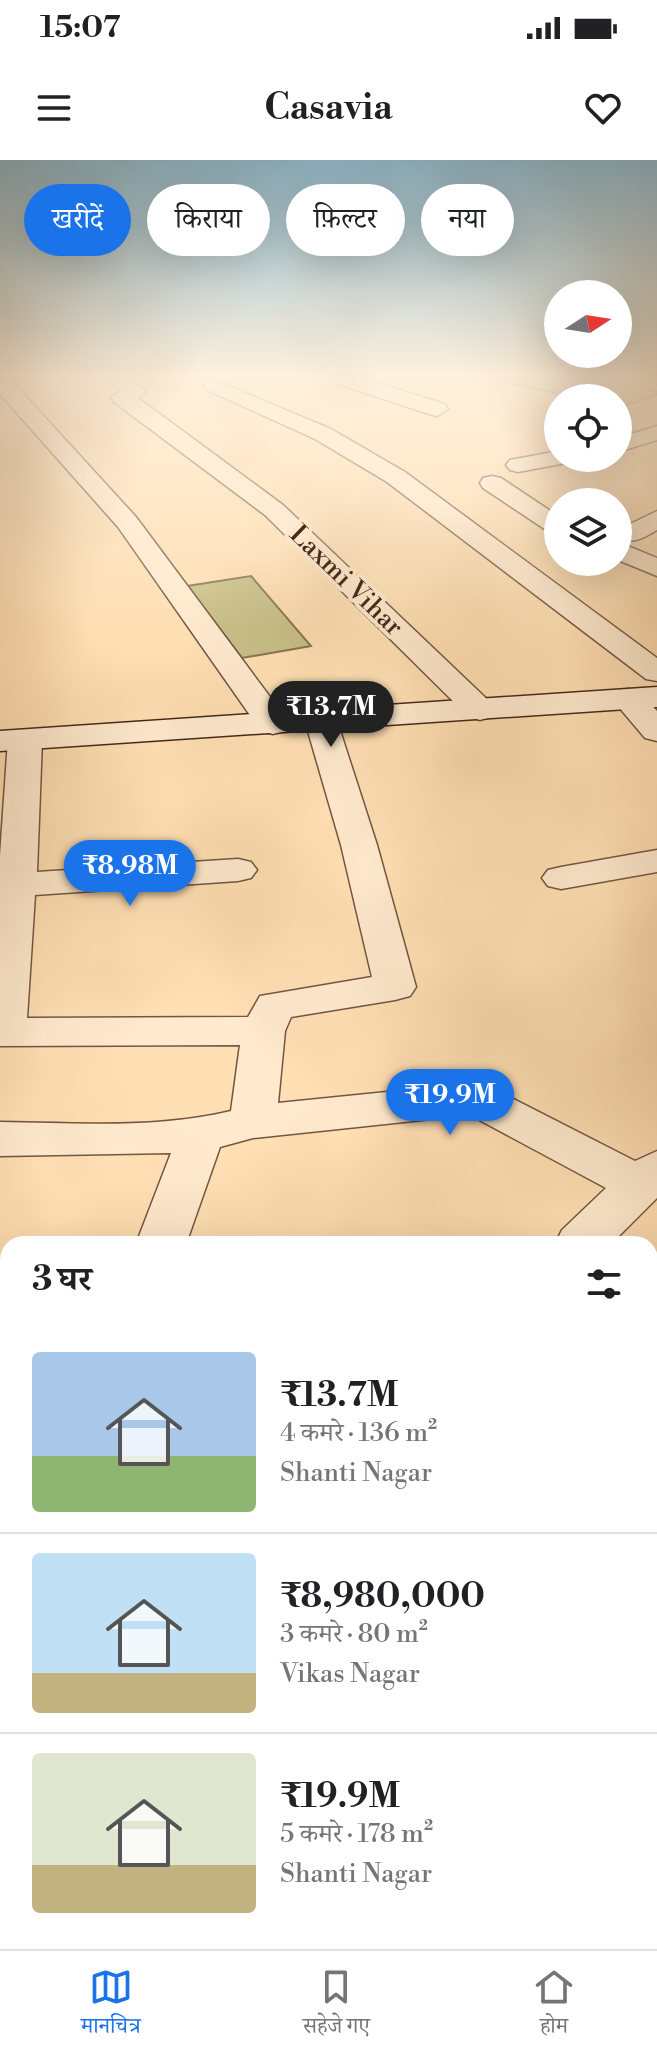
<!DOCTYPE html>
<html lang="hi">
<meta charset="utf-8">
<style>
body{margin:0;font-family:"Libre Bodoni","Noto Serif Devanagari",serif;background:#f2f2f2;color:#202124;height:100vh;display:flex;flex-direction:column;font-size:30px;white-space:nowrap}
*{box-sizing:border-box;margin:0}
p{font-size:26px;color:#757577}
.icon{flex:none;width:44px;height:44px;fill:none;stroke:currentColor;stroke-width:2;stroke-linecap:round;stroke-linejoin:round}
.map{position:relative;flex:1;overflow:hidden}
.drawer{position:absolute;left:0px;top:1076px;width:658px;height:714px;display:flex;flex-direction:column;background:#fff;border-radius:24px 24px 0 0;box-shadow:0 8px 32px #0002}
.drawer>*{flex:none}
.hud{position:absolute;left:24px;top:24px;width:610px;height:72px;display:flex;gap:16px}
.needle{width:52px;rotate:78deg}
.buttons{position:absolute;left:544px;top:120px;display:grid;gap:16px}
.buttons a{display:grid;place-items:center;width:88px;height:88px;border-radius:50%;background:#fff;box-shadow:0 8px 32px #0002;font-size:40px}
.price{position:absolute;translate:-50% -68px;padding:0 18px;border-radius:28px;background:#1a73e8;color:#fff;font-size:26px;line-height:52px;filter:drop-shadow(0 2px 4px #0008)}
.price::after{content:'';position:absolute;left:50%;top:48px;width:24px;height:18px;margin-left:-12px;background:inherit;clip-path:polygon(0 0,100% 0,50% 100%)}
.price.selected{background:#222;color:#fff}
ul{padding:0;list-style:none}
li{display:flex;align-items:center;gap:24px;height:200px;padding:0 32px}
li+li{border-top:2px solid #e0e0e0}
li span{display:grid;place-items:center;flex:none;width:224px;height:160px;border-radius:8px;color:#555}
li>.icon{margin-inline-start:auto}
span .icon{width:96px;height:96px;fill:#fffc;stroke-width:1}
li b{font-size:34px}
h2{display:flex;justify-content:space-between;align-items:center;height:96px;padding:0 32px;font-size:34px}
.chip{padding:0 28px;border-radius:36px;background:#fff;box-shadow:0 8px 32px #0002;font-size:28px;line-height:72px}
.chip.selected{background:#1a73e8;color:#fff}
.status{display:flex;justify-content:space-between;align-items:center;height:56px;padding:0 40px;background:#fff;direction:ltr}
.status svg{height:22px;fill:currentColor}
header{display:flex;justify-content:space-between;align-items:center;height:104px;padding:0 32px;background:#fff;font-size:36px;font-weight:700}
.menu{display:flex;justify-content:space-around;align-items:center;height:112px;border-top:2px solid #e0e0e0;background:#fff;font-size:22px;color:#757577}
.menu a{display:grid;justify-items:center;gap:4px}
.menu .selected{color:#1a73e8}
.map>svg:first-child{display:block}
.green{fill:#c8c088;stroke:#867452;stroke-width:2}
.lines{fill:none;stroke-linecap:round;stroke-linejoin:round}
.minor-casing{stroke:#735641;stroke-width:3}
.secondary-casing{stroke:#44281b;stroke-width:3}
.minor{fill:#ffeace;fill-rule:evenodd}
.secondary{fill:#ffeace;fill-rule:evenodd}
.labels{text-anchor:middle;stroke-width:8;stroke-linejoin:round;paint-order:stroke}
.far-street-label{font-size:26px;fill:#44281b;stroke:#ffeace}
</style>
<div class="status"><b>15:07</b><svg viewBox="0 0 49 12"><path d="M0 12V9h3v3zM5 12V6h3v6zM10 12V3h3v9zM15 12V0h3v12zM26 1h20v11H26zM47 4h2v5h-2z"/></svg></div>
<header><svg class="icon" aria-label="menu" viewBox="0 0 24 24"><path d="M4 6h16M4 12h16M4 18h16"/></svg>Casavia<svg class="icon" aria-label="heart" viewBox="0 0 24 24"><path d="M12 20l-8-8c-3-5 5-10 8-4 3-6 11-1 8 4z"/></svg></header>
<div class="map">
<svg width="657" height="1789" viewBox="0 0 657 1789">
<rect width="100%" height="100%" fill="#ffdfb3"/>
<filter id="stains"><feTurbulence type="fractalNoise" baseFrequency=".0025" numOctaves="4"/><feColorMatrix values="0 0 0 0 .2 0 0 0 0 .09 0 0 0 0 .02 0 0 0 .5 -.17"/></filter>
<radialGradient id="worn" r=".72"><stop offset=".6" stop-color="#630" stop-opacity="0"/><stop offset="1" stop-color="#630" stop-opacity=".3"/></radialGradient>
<path class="green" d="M500,218H604L657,232V235L627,245L618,243V238H579L495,220Z
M251,416L311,486L242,498L187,426Z"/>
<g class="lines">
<g class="minor-casing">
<path id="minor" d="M0,218H9L136,357L285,557L289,564L285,571L273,574L261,571L118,367L0,234Z
M106,218H130L146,232L138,238L283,345L491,543L496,550L491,557L480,560L469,557L265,355L114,242L111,237L120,231Z
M328,218H360L445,244L448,249L437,256L429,254L331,222Z
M214,220L331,269L405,312L657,498V521L646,519L387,322L315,279L207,230L204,226L207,222Z
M657,266V280L618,292V278Z
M558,291V298H570L566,303L518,312L510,310L506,305L510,300Z
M492,316L501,318L558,356V375L549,372L483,328L480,323L483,318Z
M657,351V370C645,377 636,383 622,380L618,374L622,368Z
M618,382L657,398V416L618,400Z
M628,529L639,532L657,551V581L645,578L612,539L617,532Z
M321,551L332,554L337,561L377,685L416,827L410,836L395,840L291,857L285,871L278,943L476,923L492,928L635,1001L657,991V1038L611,1084H555L562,1070L606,1028L470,955L253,978L220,987L186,1084H136L171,993L0,996V962C76,963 157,969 231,951L240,885L0,886V696L8,580L13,573L25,570L37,573L42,580L37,712L238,699L251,702L257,710L251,718L238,721L35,735L27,858L248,857L260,836L372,817L341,685L305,561L310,554Z
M657,690V712L561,729L548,726L542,718L548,710L561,707Z
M8,1468V1552L0,1556V1471Z
M657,1577V1675L650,1678V1580Z
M650,1764L657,1781L655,1789H581L583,1782H650Z
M304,1782H378L376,1789H302Z"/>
</g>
<g class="secondary-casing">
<path id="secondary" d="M657,527V547L0,591V571Z"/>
</g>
<use href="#minor" class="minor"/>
<use href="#secondary" class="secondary"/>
</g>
<linearGradient id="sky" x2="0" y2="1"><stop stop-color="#8bb8cf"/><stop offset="0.46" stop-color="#fff1dd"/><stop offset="1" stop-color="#fff1dd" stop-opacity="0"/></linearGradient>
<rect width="657" height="469" fill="url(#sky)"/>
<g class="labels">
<g class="far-street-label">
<text transform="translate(347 420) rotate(44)" y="9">Laxmi Vihar</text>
</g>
</g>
<rect width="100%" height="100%" filter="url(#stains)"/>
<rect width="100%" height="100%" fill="url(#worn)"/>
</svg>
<div class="buttons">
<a><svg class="needle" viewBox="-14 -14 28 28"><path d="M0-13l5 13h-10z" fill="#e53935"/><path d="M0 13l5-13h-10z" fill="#757577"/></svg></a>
<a><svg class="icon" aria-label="locate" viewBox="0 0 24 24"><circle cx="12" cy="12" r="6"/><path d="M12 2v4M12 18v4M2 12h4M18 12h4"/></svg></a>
<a><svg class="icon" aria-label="layers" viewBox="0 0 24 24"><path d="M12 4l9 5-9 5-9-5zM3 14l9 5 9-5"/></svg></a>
</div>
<b class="price selected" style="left:331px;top:589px">₹13.7M</b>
<b class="price" style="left:130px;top:748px">₹8.98M</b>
<b class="price" style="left:450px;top:977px">₹19.9M</b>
<div class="hud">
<a class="chip selected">खरीदें</a>
<a class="chip">किराया</a>
<a class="chip">फ़िल्टर</a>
<a class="chip">नया</a>
</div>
<section class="drawer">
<h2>3 घर<svg class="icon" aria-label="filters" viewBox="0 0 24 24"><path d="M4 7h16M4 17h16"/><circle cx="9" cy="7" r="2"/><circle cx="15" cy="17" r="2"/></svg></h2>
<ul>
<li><span style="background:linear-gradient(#a9c7e8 65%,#8fb573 0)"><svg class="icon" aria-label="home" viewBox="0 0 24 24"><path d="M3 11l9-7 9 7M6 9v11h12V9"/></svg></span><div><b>₹13.7M</b><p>4 कमरे · 136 m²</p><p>Shanti Nagar</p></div></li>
<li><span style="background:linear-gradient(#bfe0f5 75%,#c2b280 0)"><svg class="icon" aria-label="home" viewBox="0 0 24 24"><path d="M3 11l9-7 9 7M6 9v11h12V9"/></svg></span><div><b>₹8,980,000</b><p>3 कमरे · 80 m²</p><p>Vikas Nagar</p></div></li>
<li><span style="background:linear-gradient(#dfe7d0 70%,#c2b280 0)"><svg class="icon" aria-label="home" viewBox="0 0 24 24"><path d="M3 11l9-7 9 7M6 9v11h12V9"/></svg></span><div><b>₹19.9M</b><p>5 कमरे · 178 m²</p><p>Shanti Nagar</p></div></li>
</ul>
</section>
</div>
<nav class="menu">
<a class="selected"><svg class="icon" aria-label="map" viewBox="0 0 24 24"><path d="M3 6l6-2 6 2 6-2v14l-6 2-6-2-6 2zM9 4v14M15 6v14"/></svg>मानचित्र</a>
<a><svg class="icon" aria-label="saved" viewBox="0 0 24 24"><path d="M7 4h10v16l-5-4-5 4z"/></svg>सहेजे गए</a>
<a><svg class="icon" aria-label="home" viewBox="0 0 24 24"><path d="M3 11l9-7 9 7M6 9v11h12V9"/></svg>होम</a>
</nav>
